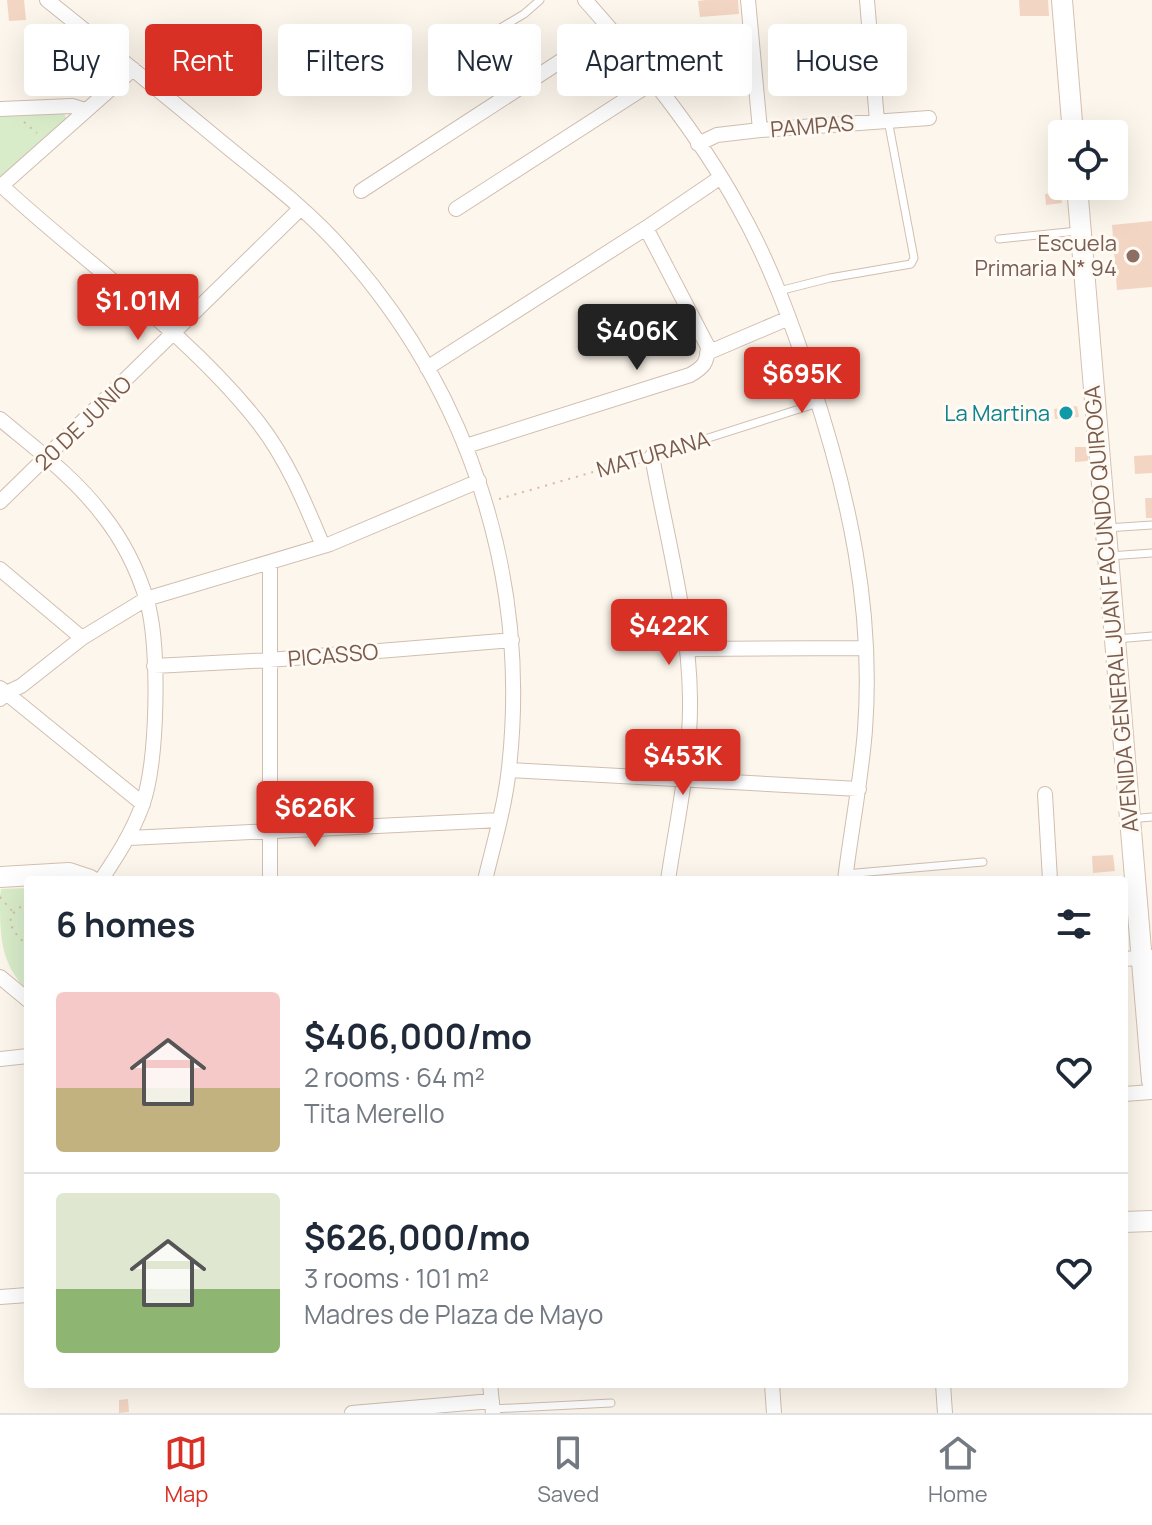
<!DOCTYPE html>
<meta charset="utf-8">
<style>
body{margin:0;font-family:Manrope,sans-serif;background:#f6f6f7;color:#1f2937;height:100vh;display:flex;flex-direction:column;font-size:30px;white-space:nowrap}
*{box-sizing:border-box;margin:0}
p{font-size:26px;color:#747a83}
.icon{flex:none;width:44px;height:44px;fill:none;stroke:currentColor;stroke-width:2;stroke-linecap:round;stroke-linejoin:round}
.map{position:relative;flex:1;overflow:hidden}
.details{position:absolute;left:24px;top:876px;width:1104px;height:512px;display:flex;flex-direction:column;background:#fff;border-radius:8px;box-shadow:0 8px 32px #0002}
.details>*{flex:none}
.top-card{position:absolute;left:24px;top:24px;width:1104px;height:72px;display:flex;gap:16px}
.tools{position:absolute;left:1048px;top:120px;display:grid;gap:16px}
.tools a{display:grid;place-items:center;width:80px;height:80px;border-radius:8px;background:#fff;box-shadow:0 8px 32px #0002;font-size:40px}
.price{position:absolute;translate:-50% -68px;padding:0 18px;border-radius:8px;background:#d93025;color:#fff;font-size:26px;line-height:52px;filter:drop-shadow(0 2px 4px #0008)}
.price::after{content:'';position:absolute;left:50%;top:48px;width:24px;height:18px;margin-left:-12px;background:inherit;clip-path:polygon(0 0,100% 0,50% 100%)}
.price.on{background:#222;color:#fff}
ul{padding:0;list-style:none}
li{display:flex;align-items:center;gap:24px;height:200px;padding:0 32px}
li+li{border-top:2px solid #e0e1e3}
li span{display:grid;place-items:center;flex:none;width:224px;height:160px;border-radius:8px;color:#555}
li>.icon{margin-inline-start:auto}
span .icon{width:96px;height:96px;fill:#fffc;stroke-width:1}
li b{font-size:34px}
h2{display:flex;justify-content:space-between;align-items:center;height:96px;padding:0 32px;font-size:34px}
.pill{padding:0 28px;border-radius:8px;background:#fff;box-shadow:0 8px 32px #0002;font-size:28px;line-height:72px}
.pill.on{background:#d93025;color:#fff}
.dock{display:flex;justify-content:space-around;align-items:center;height:112px;border-top:2px solid #e0e1e3;background:#fff;font-size:22px;color:#747a83}
.dock a{display:grid;justify-items:center;gap:4px}
.dock .on{color:#d93025}
.map>svg:first-child{display:block}
.green{fill:#d8ecc9}
.building{fill:#f3d5c3}
.lines{fill:none;stroke-linecap:round;stroke-linejoin:round}
.lane-casing{stroke:#d1beb0;stroke-width:9}
.street-casing{stroke:#d1beb0;stroke-width:16}
.secondary-casing{stroke:#d6c0b0;stroke-width:22}
.path{stroke:#d9b8a5;stroke-width:2;stroke-dasharray:2 6;stroke-linecap:butt}
.lane{stroke:#fff;stroke-width:7}
.street{stroke:#fff;stroke-width:14}
.secondary{stroke:#fff;stroke-width:20}
.education-dot{fill:#8d6e63;stroke:#fffaf3;stroke-width:3}
.culture-dot{fill:#0f9aa8;stroke:#fffaf3;stroke-width:3}
.labels{text-anchor:middle;stroke-width:6;stroke-linejoin:round;paint-order:stroke}
.street-label{font-size:22px;fill:#7a5c4d;stroke:#fffaf3}
.education-label{font-size:22px;fill:#785e54;stroke:#fffaf3;text-anchor:end}
.culture-label{font-size:22px;fill:#0d838f;stroke:#fffaf3;text-anchor:end}
</style>
<div class="map">
<svg width="1152" height="1413" viewBox="0 0 1152 1413">
<rect width="100%" height="100%" fill="#fdf6ec"/>
<path class="green" d="M64,113L66,118L4,180H0V116Z
M28,888V992C0,961 0,939 0,896L1,889Z"/>
<path class="building" d="M7,0H24L26,20L9,21Z
M706,0H738L739,14L700,17L698,1Z
M1019,0H1048L1049,16H1020Z
M1060,192L1062,203L1046,205L1045,194Z
M1152,221V287L1117,290L1112,225Z
M1077,406L1079,417L1055,419L1054,409Z
M1075,447H1088V461L1075,462Z
M1152,455V473L1135,474L1134,456Z
M1145,498H1152V518H1146Z
M1113,855L1115,871L1093,873L1092,856Z
M128,1399L129,1412L119,1413V1400Z"/>
<g class="lines">
<g class="lane-casing">
<path id="lane" d="M441,63L524,14L540,0
M999,239L1078,231
M779,291L830,278L911,264L914,258L888,120
M602,469L658,454L818,403
M1106,528L1152,525
M1109,556L1152,553
M1116,639L1152,636
M1131,819L1152,817
M845,874L983,862
M492,1409L611,1403"/>
</g>
<g class="street-casing">
<path id="street" d="M47,0C107,48 166,96 225,145C265,178 308,210 342,249C470,392 530,578 509,768C505,806 494,843 485,880
M585,0C642,64 698,133 739,208C770,263 791,321 811,381C849,495 874,609 865,730C861,781 851,830 845,880
M748,0L760,130
M867,0L877,121
M0,109L72,106L85,110
M698,144L717,135L760,130L929,118
M2,186C86,264 186,331 258,422C287,459 305,503 323,546
M0,187L133,69
M361,191L610,29
M456,209L653,82
M707,353L789,318
M427,368L646,228L721,177
M0,419C36,449 74,477 102,514C122,539 138,571 147,601C160,646 158,762 142,806C132,833 117,856 101,880
M466,446L690,375C704,367 707,363 708,347L646,228
M652,456C666,535 689,617 690,698C691,758 677,820 668,880
M0,502L301,208
M0,569L82,638
M688,649L865,648
M154,666L269,660L512,640
M0,688L143,804
M0,699L6,693L21,686L82,638L146,599L330,544L479,481
M509,770L859,789
M1045,794L1050,880
M129,838L500,820
M270,880V563
M1124,959L1152,957
M0,977L28,1000
M0,1059L28,1056
M1124,1094L1152,1092
M0,1297L28,1295
M490,1384L493,1413
M772,1384L774,1413
M943,1384L945,1413
M352,1413L492,1401"/>
</g>
<g class="secondary-casing">
<path id="secondary" d="M1062,0L1073,134
M1077,186L1152,1081
M0,877L69,873L90,880
M1124,1222L1152,1221"/>
</g>
<path class="path" d="M24,122L37,133
M499,499L593,472
M0,897L13,912
M28,903C0,916 10,930 28,946"/>
<use href="#lane" class="lane"/>
<use href="#street" class="street"/>
<use href="#secondary" class="secondary"/>
</g>
<circle class="education-dot" cx="1133" cy="256" r="8"/>
<circle class="culture-dot" cx="1066" cy="413" r="8"/>
<g class="labels">
<g class="street-label">
<text transform="translate(812 126) rotate(-5)" y="8">PAMPAS</text>
<text transform="translate(83 423) rotate(-44)" y="8">20 DE JUNIO</text>
<text transform="translate(653 454) rotate(-16)" y="8">MATURANA</text>
<text transform="translate(1111 609) rotate(-95)" y="8">AVENIDA GENERAL JUAN FACUNDO QUIROGA</text>
<text transform="translate(333 655) rotate(-5)" y="8">PICASSO</text>
</g>
<g class="education-label">
<text x="1117" y="251">Escuela<tspan x="1117" dy="25">Primaria N* 94</tspan></text>
</g>
<g class="culture-label">
<text x="1050" y="421">La Martina</text>
</g>
</g>
</svg>
<div class="tools">
<a><svg class="icon" aria-label="locate" viewBox="0 0 24 24"><circle cx="12" cy="12" r="6"/><path d="M12 2v4M12 18v4M2 12h4M18 12h4"/></svg></a>
</div>
<b class="price" style="left:138px;top:342px">$1.01M</b>
<b class="price on" style="left:637px;top:372px">$406K</b>
<b class="price" style="left:802px;top:415px">$695K</b>
<b class="price" style="left:669px;top:667px">$422K</b>
<b class="price" style="left:683px;top:797px">$453K</b>
<b class="price" style="left:315px;top:849px">$626K</b>
<div class="top-card">
<a class="pill">Buy</a>
<a class="pill on">Rent</a>
<a class="pill">Filters</a>
<a class="pill">New</a>
<a class="pill">Apartment</a>
<a class="pill">House</a>
</div>
<section class="details">
<h2>6 homes<svg class="icon" aria-label="filters" viewBox="0 0 24 24"><path d="M4 7h16M4 17h16"/><circle cx="9" cy="7" r="2"/><circle cx="15" cy="17" r="2"/></svg></h2>
<ul>
<li><span style="background:linear-gradient(#f6c9c9 60%,#c2b280 0)"><svg class="icon" aria-label="home" viewBox="0 0 24 24"><path d="M3 11l9-7 9 7M6 9v11h12V9"/></svg></span><div><b>$406,000/mo</b><p>2 rooms · 64 m²</p><p>Tita Merello</p></div><svg class="icon" aria-label="heart" viewBox="0 0 24 24"><path d="M12 20l-8-8c-3-5 5-10 8-4 3-6 11-1 8 4z"/></svg></li>
<li><span style="background:linear-gradient(#dfe7d0 60%,#8fb573 0)"><svg class="icon" aria-label="home" viewBox="0 0 24 24"><path d="M3 11l9-7 9 7M6 9v11h12V9"/></svg></span><div><b>$626,000/mo</b><p>3 rooms · 101 m²</p><p>Madres de Plaza de Mayo</p></div><svg class="icon" aria-label="heart" viewBox="0 0 24 24"><path d="M12 20l-8-8c-3-5 5-10 8-4 3-6 11-1 8 4z"/></svg></li>
</ul>
</section>
</div>
<nav class="dock">
<a class="on"><svg class="icon" aria-label="map" viewBox="0 0 24 24"><path d="M3 6l6-2 6 2 6-2v14l-6 2-6-2-6 2zM9 4v14M15 6v14"/></svg>Map</a>
<a><svg class="icon" aria-label="saved" viewBox="0 0 24 24"><path d="M7 4h10v16l-5-4-5 4z"/></svg>Saved</a>
<a><svg class="icon" aria-label="home" viewBox="0 0 24 24"><path d="M3 11l9-7 9 7M6 9v11h12V9"/></svg>Home</a>
</nav>
